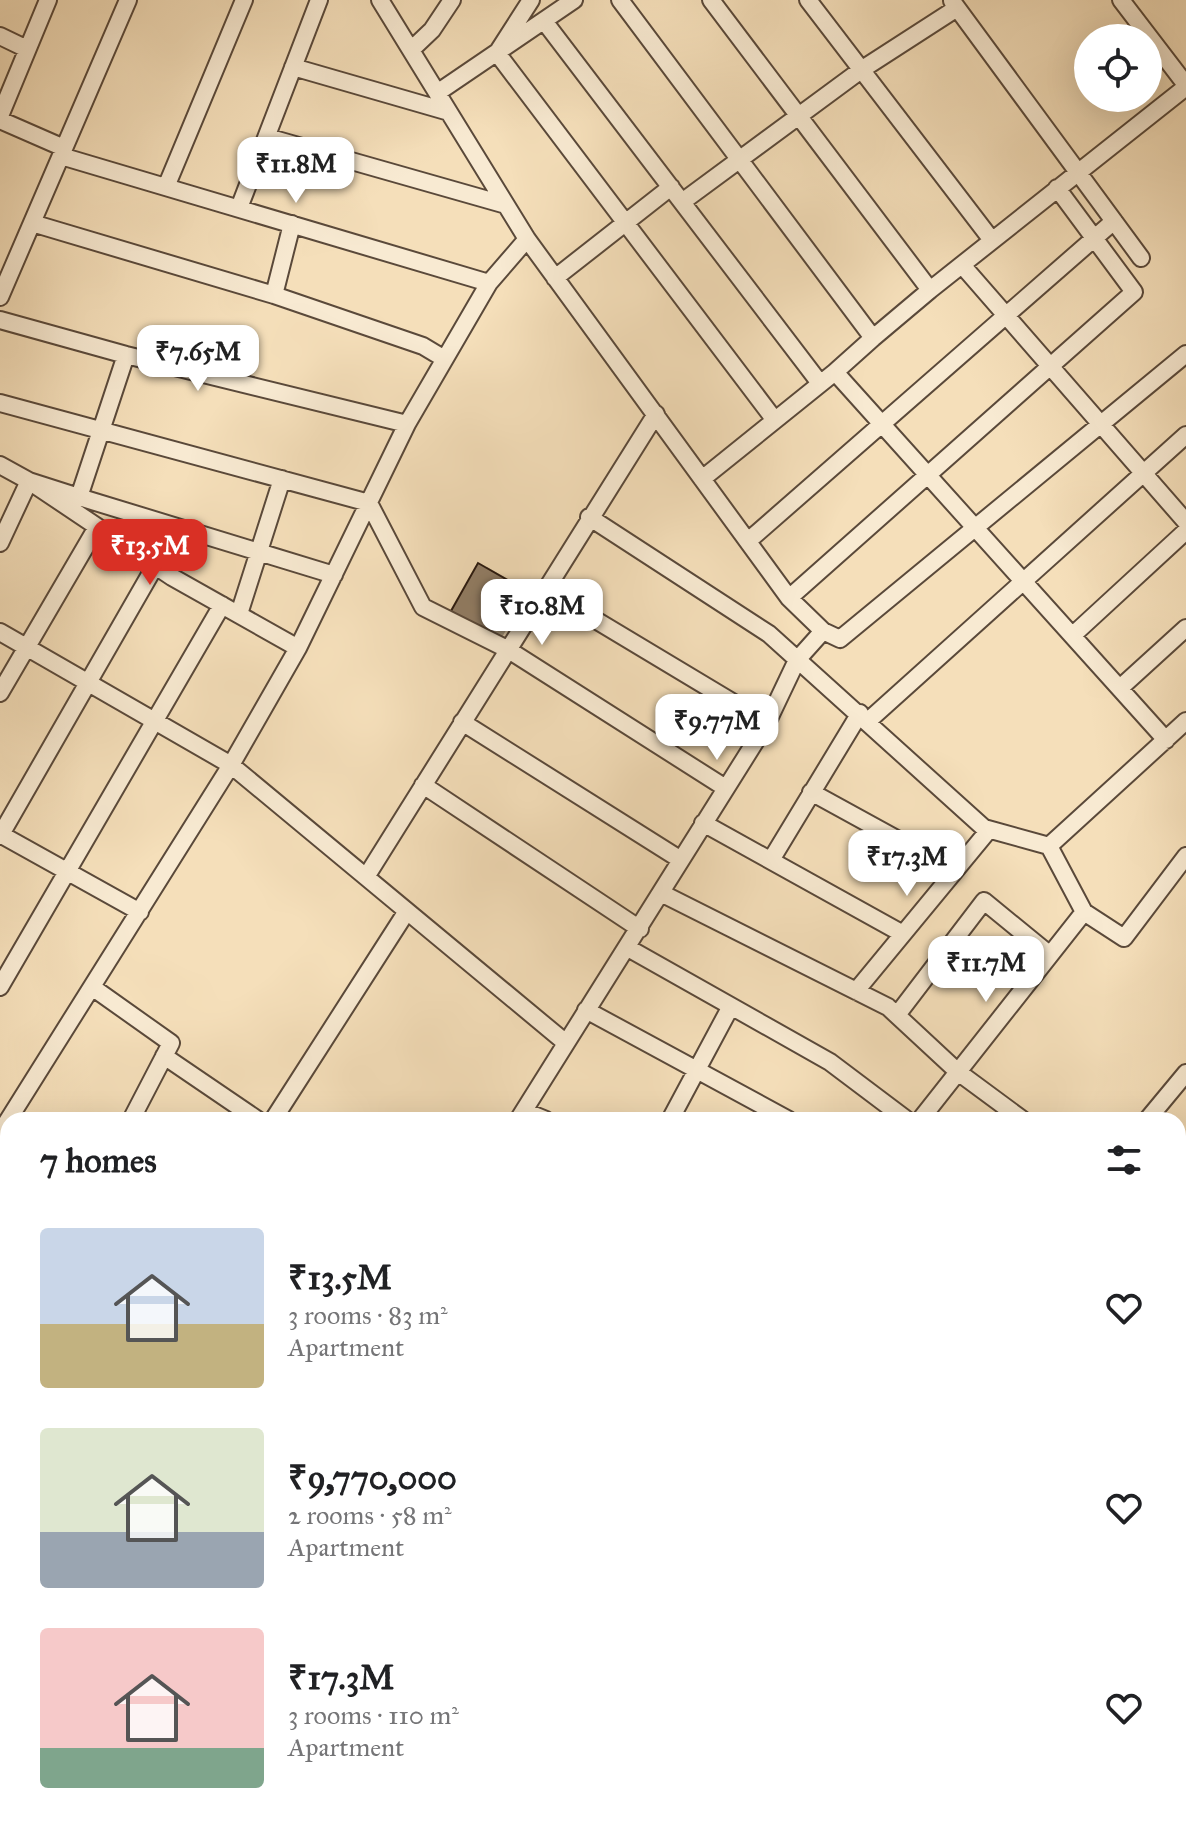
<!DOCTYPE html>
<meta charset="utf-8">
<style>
body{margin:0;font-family:"IM FELL Great Primer",serif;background:#f2f2f2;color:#202124;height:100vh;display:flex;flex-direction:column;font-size:30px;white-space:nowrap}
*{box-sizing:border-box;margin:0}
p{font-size:26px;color:#757577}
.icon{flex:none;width:44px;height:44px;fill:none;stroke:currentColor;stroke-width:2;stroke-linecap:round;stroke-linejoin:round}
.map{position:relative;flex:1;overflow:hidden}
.panel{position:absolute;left:0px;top:1112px;width:1186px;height:714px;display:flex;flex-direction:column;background:#fff;border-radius:24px 24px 0 0;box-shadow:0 8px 32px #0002}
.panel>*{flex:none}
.buttons{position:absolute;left:1074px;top:24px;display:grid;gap:16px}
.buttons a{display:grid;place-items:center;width:88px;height:88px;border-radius:50%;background:#fff;box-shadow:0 8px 32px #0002;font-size:40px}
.price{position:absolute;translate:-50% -68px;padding:0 18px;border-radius:16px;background:#fff;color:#222;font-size:26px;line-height:52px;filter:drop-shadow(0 2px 4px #0008)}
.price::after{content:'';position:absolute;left:50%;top:48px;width:24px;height:18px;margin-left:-12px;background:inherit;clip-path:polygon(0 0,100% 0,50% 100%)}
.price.selected{background:#d93025;color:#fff}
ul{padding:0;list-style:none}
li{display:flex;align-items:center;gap:24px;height:200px;padding:0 40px}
li span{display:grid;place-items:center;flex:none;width:224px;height:160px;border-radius:8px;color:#555}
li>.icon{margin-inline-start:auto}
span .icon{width:96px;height:96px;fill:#fffc;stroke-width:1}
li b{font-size:34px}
h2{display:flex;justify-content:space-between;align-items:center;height:96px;padding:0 40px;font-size:34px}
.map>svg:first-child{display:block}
.building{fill:#927f68;stroke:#27170f;stroke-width:2;filter:url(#shadow)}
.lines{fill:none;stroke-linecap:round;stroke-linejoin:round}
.minor-casing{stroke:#5a493a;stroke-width:20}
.minor{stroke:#f8ead2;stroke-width:16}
</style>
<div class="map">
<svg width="1186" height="1825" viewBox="0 0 1186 1825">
<defs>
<filter id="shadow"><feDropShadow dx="9" dy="5" stdDeviation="0" flood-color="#0004"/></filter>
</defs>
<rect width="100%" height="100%" fill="#f5dfba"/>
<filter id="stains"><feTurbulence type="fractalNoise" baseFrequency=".0025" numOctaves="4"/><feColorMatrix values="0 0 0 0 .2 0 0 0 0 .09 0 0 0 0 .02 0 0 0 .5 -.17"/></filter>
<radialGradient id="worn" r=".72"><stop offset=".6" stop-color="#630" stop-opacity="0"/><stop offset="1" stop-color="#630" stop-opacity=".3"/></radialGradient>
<path class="building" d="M478,563L518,586L491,634L451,611Z"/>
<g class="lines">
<g class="minor-casing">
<path id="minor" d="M380,0L527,239L789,598L823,631L840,639L1186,354
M531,0L497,53L774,419
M620,0L873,338L835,372
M711,0L930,290L1186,87
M808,0L991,239
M1121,0L1186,85
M952,1L1141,258
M544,21L819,382
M0,36L27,49
M411,50L432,30L452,0
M293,67L449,112
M437,93L574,0
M0,116L48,0
M0,120L64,148
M267,137L506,205
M61,156L489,283L527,239
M166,187L244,0
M682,202L861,70L957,8
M239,208L319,0
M32,223L274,295L423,346L443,358
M962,265L1186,522
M555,278L671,187
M274,295L292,224
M0,297L128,0
M0,320L126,355L407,424
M873,338L930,290
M0,403L369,503L423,607L507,649L724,787
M0,465L29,481L79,497L334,575
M702,479L835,372L1166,740
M79,497L126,355
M589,517L769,634L984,828L1049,846
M748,541L1114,221
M0,543L29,481L172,577L298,648
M544,589L767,723
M789,598L1134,292L1057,188
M239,614L282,479
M0,632L231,765L566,1043
M1073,635L1186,531
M1120,688L1186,628
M0,693L97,527
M868,721L1186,435
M462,722L681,860
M423,785L640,929
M811,792L955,871
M703,823L903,934
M0,834L140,912
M0,836L155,566
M1049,846L1084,912L1124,938L1186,856
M1049,846L1186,721
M771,860L860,713
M366,877L656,414
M661,893L888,1007L958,1072L1023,1120
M628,948L830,1062L907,1120
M0,987L222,605
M92,987L171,1043L131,1120
M856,991L988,831
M586,1010L789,1120
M897,1015L984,901L1050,955
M164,1056L258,1120
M524,1111L546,1120
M273,1120L407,911
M518,1120L767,723L797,660L823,631
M670,1120L731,1006
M920,1120L1084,912
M1147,1120L1186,1073
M0,1133L231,765L298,648L407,424L489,283
M0,1175L8,1180
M1178,1238L1186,1244
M0,1295L8,1299
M0,1346L8,1332
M0,1461L8,1467
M0,1554L8,1559
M0,1641L8,1628
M1186,1652V1661
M0,1725L8,1730
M1178,1797L1186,1786
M1178,1807L1186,1816
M0,1818L11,1825
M222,1818L234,1825
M49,1825L55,1818
M280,1825L285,1818
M539,1825L544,1818"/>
</g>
<use href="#minor" class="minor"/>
</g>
<rect width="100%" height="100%" filter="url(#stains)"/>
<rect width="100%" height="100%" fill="url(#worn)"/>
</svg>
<div class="buttons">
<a><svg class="icon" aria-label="locate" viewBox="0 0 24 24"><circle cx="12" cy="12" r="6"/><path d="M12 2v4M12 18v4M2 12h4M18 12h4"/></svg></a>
</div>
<b class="price" style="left:296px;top:205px">₹11.8M</b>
<b class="price" style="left:198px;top:393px">₹7.65M</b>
<b class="price selected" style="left:150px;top:587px">₹13.5M</b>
<b class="price" style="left:542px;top:647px">₹10.8M</b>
<b class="price" style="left:717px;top:762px">₹9.77M</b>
<b class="price" style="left:907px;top:898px">₹17.3M</b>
<b class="price" style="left:986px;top:1004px">₹11.7M</b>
<section class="panel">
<h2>7 homes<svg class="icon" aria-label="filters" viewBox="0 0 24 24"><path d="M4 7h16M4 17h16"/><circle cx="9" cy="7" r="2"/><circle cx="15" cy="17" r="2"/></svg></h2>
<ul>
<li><span style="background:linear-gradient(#c9d6e8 60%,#c2b280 0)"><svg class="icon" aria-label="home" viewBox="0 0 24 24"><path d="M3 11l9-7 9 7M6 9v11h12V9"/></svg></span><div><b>₹13.5M</b><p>3 rooms · 83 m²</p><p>Apartment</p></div><svg class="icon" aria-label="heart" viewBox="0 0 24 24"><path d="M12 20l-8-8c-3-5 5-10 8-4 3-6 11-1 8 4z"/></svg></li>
<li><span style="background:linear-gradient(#dfe7d0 65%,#9aa5b1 0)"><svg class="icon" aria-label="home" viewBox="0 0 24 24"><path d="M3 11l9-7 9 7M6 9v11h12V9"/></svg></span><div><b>₹9,770,000</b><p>2 rooms · 58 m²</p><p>Apartment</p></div><svg class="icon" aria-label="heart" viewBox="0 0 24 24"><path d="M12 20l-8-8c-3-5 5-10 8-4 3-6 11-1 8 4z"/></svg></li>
<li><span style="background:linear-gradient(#f6c9c9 75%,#7fa58c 0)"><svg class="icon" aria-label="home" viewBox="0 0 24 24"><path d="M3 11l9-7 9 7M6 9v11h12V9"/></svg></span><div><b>₹17.3M</b><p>3 rooms · 110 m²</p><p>Apartment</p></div><svg class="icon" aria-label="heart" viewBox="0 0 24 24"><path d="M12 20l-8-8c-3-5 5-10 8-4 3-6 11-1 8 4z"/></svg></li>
</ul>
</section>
</div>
